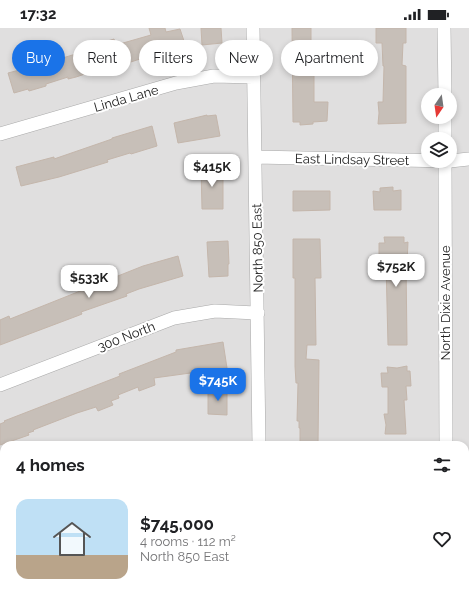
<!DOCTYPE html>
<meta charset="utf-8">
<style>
body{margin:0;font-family:Raleway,sans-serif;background:#f6f6f6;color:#202124;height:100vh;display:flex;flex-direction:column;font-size:15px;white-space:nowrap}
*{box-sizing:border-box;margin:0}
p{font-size:13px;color:#757577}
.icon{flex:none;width:22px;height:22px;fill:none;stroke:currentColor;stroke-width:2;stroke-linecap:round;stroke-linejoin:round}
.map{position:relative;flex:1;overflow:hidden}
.sheet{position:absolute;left:0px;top:413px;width:469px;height:156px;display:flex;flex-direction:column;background:#fff;border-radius:12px 12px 0 0;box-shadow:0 2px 6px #0003}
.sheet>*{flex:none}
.top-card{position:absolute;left:12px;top:12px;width:445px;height:36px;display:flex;gap:8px}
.needle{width:26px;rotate:193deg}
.tools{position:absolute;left:421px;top:60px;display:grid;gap:8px}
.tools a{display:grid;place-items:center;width:36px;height:36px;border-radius:50%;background:#fff;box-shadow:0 2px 6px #0003;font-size:20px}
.price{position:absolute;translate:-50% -34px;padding:0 9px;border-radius:8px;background:#fff;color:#222;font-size:13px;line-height:26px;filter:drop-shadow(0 1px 2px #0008)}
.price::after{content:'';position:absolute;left:50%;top:24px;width:12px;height:9px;margin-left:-6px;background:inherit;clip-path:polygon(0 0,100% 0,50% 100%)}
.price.selected{background:#1a73e8;color:#fff}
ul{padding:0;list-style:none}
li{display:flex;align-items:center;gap:12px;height:100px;padding:0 16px}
li span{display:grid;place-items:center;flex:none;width:112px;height:80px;border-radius:12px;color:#555}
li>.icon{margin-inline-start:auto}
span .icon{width:48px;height:48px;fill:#fffc;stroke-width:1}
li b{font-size:17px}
h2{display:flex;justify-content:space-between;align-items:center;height:48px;padding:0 16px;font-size:17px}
.tag{padding:0 14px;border-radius:18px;background:#fff;box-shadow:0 2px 6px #0003;font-size:14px;line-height:36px}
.tag.selected{background:#1a73e8;color:#fff}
.status{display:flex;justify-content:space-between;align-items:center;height:28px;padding:0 20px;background:#fff;direction:ltr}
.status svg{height:11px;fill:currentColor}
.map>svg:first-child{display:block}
.residential{fill:#e0dfdf;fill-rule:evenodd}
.building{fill:#c7bfb8;stroke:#c4b6ab}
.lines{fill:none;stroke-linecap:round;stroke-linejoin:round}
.street-casing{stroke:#a9a9a9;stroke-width:14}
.street{stroke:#fff;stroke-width:13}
.labels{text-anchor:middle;stroke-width:4;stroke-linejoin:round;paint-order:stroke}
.street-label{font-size:13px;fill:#222;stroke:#fff}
</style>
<div class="status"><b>17:32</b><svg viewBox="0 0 49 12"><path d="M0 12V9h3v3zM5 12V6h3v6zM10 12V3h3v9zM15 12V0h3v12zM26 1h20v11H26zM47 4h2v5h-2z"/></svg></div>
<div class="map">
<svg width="469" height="569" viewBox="0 0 469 569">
<rect width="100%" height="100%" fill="#f2efe9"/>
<path class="residential" d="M0,0H469V569H0ZM428,67H450V89H428ZM428,111H450V133H428ZM4,417H465V565H4Z"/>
<path class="building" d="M149,0H165L166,4L180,1L186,19L172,23V24L140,31L106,42L105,39L84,45L85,46L76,49L68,51V49L46,56V58L29,63L28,61L14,65L8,45L27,40L25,34L44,28L46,35L99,19L98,16L114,11L116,17L151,7Z
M201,0H221L222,15L202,17Z
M292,0H311V23H314V74H328L327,93L313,94V96L300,97V94H293Z
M376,0H406V15H403L402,37L406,38V95L378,96L379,85L378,74H383L384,38H383L382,15H376Z
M207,87V88L216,87L220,108L178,115L174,95Z
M152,98L157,118L131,126L130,125L107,132L108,134L59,149L21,158L16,139L54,129V131L112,111V110Z
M201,139H223V181H202Z
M393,159V163L401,162V182H374L373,163L380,164V160Z
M293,163H330V182L293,183Z
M384,209H404V215L408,214L407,235H406L407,317H388L386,235H379V215H385Z
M293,211H320L321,250H315L316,317H307L306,331L319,332L318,417H300V400H299V393H297L298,355H296L295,338V250H293Z
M228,213L229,236H228V248L209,249L207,214Z
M178,228L183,248L139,261L126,266L127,268L81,284L82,286L77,288L0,317V292L9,288L10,291L143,238Z
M223,314L227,340L154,350L155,357L139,363L138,359L118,367L119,370L111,373L113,377L98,383L96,379L77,385L33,402L34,403L28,405L29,407L0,417V396L5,394L4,393L120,348L119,346L176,324V322Z
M407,338V343H410L411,358H406L407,372H404L406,406H385L386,397L384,386H388V359H382L381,345H388L387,339L397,340Z
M208,361H227V387L208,386Z"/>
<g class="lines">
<g class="street-casing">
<path id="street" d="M253,0L259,417
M444,0L445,67
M445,89V111
M0,106L176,55L214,48L253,49
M255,129L450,133
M445,133L446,417
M450,133L469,131
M0,357L174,290L215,283L258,285
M0,556L4,555
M262,565V569
M447,565V569"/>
</g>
<use href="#street" class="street"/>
</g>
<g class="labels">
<g class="street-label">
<text transform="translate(126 70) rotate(-16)" y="5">Linda Lane</text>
<text transform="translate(352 131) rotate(1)" y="5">East Lindsay Street</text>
<text transform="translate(257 220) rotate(-91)" y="5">North 850 East</text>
<text transform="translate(445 275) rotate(-90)" y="5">North Dixie Avenue</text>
<text transform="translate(126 308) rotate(-21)" y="5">300 North</text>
</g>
</g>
</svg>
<div class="tools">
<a><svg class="needle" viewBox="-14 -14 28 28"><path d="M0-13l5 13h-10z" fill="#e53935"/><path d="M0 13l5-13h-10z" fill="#757577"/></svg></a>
<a><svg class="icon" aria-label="layers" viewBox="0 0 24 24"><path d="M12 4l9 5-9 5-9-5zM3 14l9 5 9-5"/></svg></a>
</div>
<b class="price" style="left:212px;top:160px">$415K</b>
<b class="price" style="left:396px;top:260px">$752K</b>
<b class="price" style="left:89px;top:271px">$533K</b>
<b class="price selected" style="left:218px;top:374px">$745K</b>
<div class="top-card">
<a class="tag selected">Buy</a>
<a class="tag">Rent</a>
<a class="tag">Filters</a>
<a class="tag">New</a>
<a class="tag">Apartment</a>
</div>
<section class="sheet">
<h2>4 homes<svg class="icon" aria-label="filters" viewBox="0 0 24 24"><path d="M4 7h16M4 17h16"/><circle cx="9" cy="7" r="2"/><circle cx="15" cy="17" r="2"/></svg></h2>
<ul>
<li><span style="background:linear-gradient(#bfe0f5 70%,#b9a48a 0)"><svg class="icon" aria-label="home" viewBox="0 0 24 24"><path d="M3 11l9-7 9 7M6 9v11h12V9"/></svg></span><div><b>$745,000</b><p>4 rooms · 112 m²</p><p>North 850 East</p></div><svg class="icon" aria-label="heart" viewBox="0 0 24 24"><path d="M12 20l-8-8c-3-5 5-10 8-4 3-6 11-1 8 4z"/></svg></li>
</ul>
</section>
</div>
